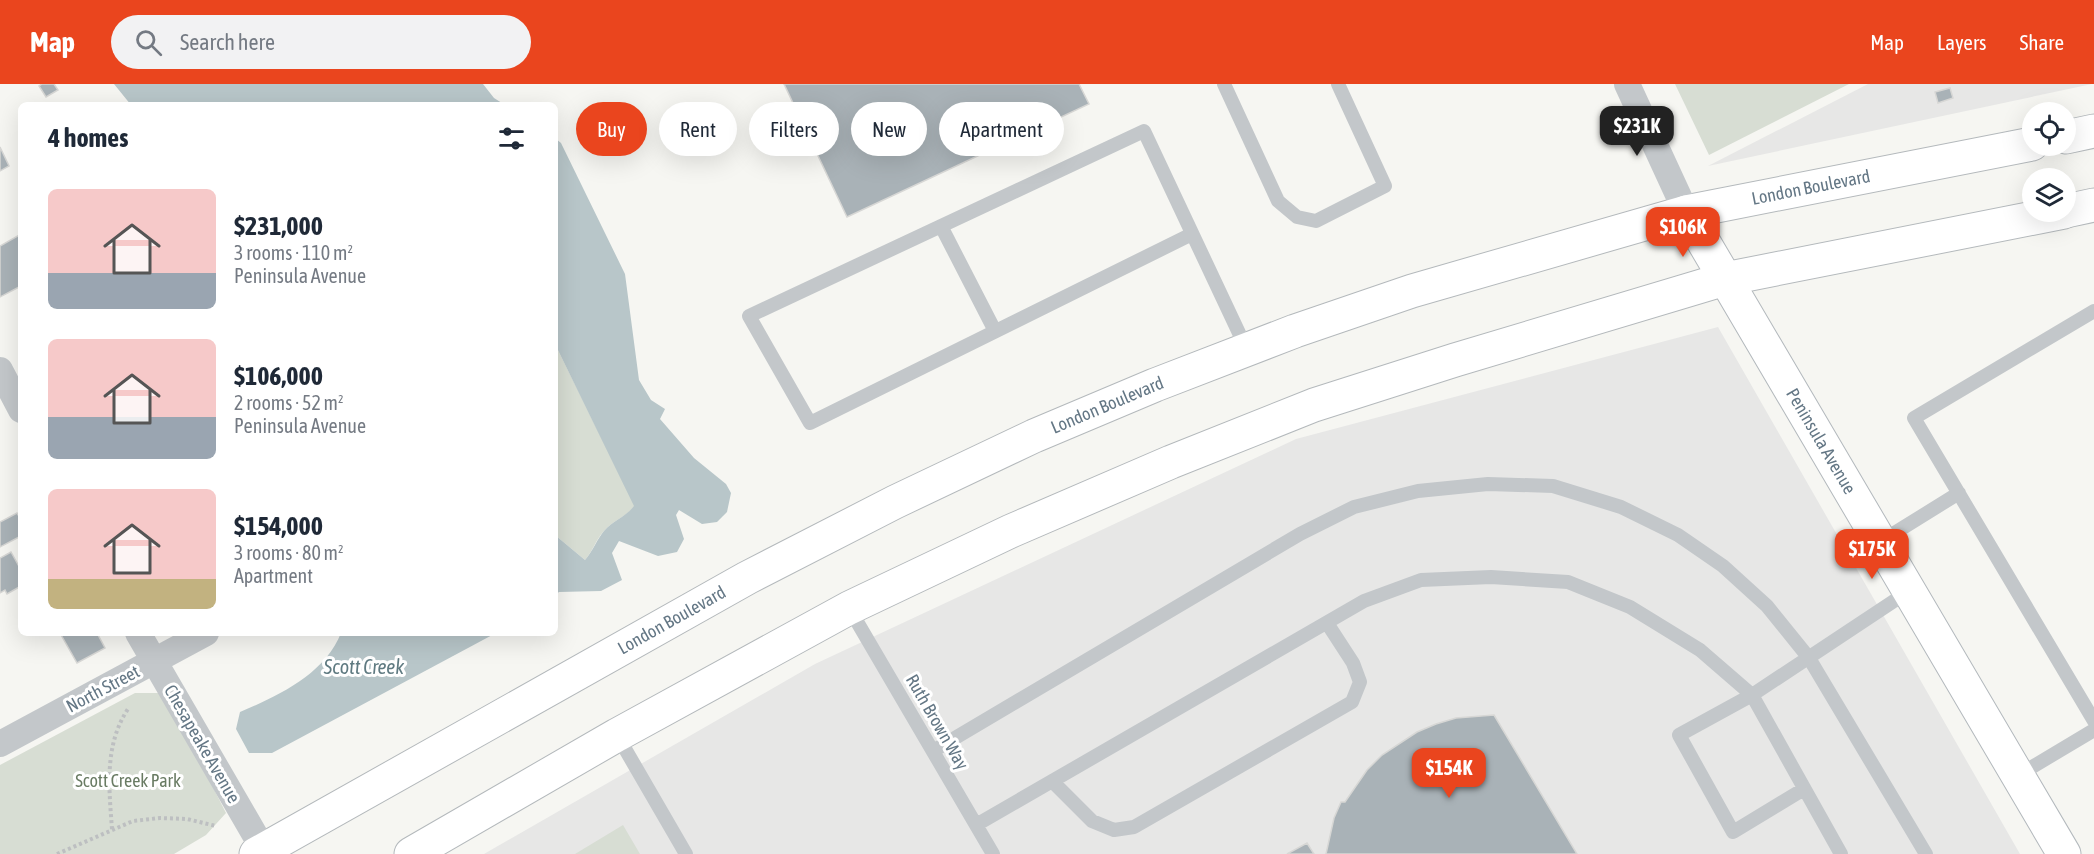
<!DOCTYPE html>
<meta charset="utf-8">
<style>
body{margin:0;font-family:"Asap Condensed",sans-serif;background:#f2f2f3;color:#1f2937;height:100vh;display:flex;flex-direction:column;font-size:22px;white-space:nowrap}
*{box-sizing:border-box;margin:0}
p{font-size:20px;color:#747a83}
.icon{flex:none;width:33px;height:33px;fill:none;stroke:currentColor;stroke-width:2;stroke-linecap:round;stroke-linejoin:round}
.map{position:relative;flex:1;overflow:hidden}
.sheet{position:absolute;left:18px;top:18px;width:540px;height:534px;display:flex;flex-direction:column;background:#fff;border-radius:9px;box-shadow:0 6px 24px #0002}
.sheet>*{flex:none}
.top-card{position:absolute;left:576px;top:18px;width:570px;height:54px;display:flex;gap:12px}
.tools{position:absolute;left:2022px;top:18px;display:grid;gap:12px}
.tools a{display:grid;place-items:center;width:54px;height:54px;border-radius:50%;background:#fff;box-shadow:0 6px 24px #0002;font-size:30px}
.price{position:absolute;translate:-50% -51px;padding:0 14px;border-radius:12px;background:#ea451e;color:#fff;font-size:20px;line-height:39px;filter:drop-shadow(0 2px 3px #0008)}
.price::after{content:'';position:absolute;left:50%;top:36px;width:18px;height:14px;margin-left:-9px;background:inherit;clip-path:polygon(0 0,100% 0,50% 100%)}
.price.on{background:#222;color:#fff}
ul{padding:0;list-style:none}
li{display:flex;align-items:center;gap:18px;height:150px;padding:0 30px}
li span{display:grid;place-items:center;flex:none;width:168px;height:120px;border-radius:9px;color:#555}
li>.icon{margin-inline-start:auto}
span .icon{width:72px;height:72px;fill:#fffc;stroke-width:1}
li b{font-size:26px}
h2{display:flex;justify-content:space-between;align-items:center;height:72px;padding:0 30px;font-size:26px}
.pill{padding:0 21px;border-radius:27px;background:#fff;box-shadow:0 6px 24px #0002;font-size:21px;line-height:54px}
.pill.on{background:#ea451e;color:#fff}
header{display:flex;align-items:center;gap:36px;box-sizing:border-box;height:84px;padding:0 30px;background:#ea451e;color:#fff}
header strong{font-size:28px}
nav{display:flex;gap:33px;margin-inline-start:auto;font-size:21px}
.search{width:420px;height:54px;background:#f2f2f3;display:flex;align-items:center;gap:15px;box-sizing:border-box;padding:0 21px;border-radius:33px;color:#747a83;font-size:22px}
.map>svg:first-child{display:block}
.built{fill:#e7e7e6}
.green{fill:#d7ddd3}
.water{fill:#b8c6c9}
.building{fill:#a9b2b7;stroke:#d7d7d5;stroke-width:1.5}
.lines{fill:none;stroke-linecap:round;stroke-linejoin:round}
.secondary-casing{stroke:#b3b9bd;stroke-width:35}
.primary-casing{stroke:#b4b9bc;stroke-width:35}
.path{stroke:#bdbfc1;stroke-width:4;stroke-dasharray:3 3;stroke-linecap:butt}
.lane{stroke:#c3c7ca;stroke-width:14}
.street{stroke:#c3c7ca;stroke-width:26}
.secondary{stroke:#fff;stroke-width:33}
.primary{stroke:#fff;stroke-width:33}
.labels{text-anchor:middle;stroke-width:6;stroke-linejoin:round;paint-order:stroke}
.street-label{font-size:18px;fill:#647785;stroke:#fff}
.park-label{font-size:18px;fill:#697b63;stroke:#fff}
.water-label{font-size:20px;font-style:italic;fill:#5f7a81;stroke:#fff}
</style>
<header>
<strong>Map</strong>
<div class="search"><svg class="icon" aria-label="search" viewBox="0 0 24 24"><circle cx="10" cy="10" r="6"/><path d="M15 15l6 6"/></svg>Search here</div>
<nav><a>Map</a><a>Layers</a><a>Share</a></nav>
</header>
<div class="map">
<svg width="2094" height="770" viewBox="0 0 2094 770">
<rect width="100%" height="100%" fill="#f6f6f2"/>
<path class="built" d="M1868,0H2092L1708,82Z
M1718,243L2020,770H484L815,580L1296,355Z"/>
<path class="green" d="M1675,0H1849L1709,71Z
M555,260L635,422C626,433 613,436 604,447C596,455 593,467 585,476L555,451Z
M135,609H165L226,729L206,751L174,770H0V681Z
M623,741L640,770H575Z"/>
<path class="water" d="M114,0H483L494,14L505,21H131Z
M555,54L561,59L625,190L639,296L651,316L665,325L660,335L694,374L726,400L731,409L727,428L717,438L702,440L679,426L676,431L684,455L677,468L658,472L619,457L612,469L622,496L601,507L559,508L555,511V451L585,476C593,467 597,455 604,447C613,436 626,433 634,422L555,260Z
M341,549H496L272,669H249L236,645L240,628C278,612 325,590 341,549Z"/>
<path class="building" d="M42,0H54L58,6L46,13L39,2Z
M784,0H1079L1089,20L847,133Z
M1950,4L1953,14L1938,19L1935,8Z
M0,63L9,82L0,87Z
M21,150V202L0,213V162Z
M17,429L21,436V452L0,463V438Z
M11,468L21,486V502L7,510L5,506L0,509V474Z
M60,549H97L105,564L77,579Z
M1494,631L1577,770H1326L1334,734L1341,718H1345L1367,686L1382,671L1417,648L1436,640L1456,634Z
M1307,759L1314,770H1287Z"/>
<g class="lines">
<g class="secondary-casing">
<g id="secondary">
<path id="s1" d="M1686,128L2064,770"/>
</g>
</g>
<g class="primary-casing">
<g id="primary">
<path d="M2066,53L2094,47"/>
<path d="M2066,127L2094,121"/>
<path id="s2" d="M256,770L747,494L895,418L1034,352L1155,301L1295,247L1412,207L1686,128L2032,60"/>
<path d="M411,770L617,651L849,524L1011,447L1171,378L1314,321L1455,276L1725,195L2064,128"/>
</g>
</g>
<path class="path" d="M112,745C109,704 104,661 128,625
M57,770L133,737L160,734L187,735L216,742"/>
<path class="lane" d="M1224,0L1278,117L1297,133L1316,137L1385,102L1338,0
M941,142L995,247
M1192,150L810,339L749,232L1144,47L1247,266
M2094,227L1914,334L2094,637
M1880,458L1959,409
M849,524L993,770
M617,651L686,770
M933,667L1300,450L1354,423L1418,407L1488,400L1553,402L1621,423L1678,451L1723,482L1767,522L1809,574L1926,770
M2017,692L2094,646
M1052,697L1092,737L1114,746L1134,743L1352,618L1360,598L1353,579L1327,539
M976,741L1364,517L1421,496L1491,493L1568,498L1630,523L1700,566L1752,611L1679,651L1733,748L1804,705
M1841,770L1752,611L1909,507"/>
<path class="street" d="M1627,0L1686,128
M0,286L21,326
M138,549L266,770
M0,660L206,549"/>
<use href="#secondary" class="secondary"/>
<use href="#primary" class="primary"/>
</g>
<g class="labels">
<g class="street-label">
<text dy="6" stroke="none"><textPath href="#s2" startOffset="1701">London Boulevard</textPath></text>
<text dy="6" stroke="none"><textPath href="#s2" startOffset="963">London Boulevard</textPath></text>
<text dy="6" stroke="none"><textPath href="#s1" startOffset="266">Peninsula Avenue</textPath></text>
<text dy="6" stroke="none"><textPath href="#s2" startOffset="477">London Boulevard</textPath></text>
<text transform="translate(103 605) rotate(-28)" y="6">North Street</text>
<text transform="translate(937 638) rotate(60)" y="6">Ruth Brown Way</text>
<text transform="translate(202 660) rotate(60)" y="6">Chesapeake Avenue</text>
</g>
<g class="park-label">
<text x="128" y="703">Scott Creek Park</text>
</g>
<g class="water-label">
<text x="364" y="590">Scott Creek</text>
</g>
</g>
</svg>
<div class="tools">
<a><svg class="icon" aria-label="locate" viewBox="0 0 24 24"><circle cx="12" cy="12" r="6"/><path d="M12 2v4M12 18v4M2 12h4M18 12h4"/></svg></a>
<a><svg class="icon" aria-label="layers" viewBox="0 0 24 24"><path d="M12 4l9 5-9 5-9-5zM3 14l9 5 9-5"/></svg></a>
</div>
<b class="price on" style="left:1637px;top:73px">$231K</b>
<b class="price" style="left:1683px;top:174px">$106K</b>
<b class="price" style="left:1872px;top:496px">$175K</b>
<b class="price" style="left:1449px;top:715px">$154K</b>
<div class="top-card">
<a class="pill on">Buy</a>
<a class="pill">Rent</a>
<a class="pill">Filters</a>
<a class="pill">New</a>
<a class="pill">Apartment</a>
</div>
<section class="sheet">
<h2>4 homes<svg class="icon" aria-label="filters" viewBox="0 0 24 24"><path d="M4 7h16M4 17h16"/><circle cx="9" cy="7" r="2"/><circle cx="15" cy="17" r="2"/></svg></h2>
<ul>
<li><span style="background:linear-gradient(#f6c9c9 70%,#9aa5b1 0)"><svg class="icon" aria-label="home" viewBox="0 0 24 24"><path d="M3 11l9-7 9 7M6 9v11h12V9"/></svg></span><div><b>$231,000</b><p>3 rooms · 110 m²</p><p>Peninsula Avenue</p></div></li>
<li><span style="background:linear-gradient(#f6c9c9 65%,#9aa5b1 0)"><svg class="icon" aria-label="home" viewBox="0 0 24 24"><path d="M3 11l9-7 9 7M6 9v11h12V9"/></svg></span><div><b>$106,000</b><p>2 rooms · 52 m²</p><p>Peninsula Avenue</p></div></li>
<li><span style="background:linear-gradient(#f6c9c9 75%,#c2b280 0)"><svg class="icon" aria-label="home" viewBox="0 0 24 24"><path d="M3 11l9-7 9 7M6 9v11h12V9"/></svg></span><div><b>$154,000</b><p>3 rooms · 80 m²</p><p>Apartment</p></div></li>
</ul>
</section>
</div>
